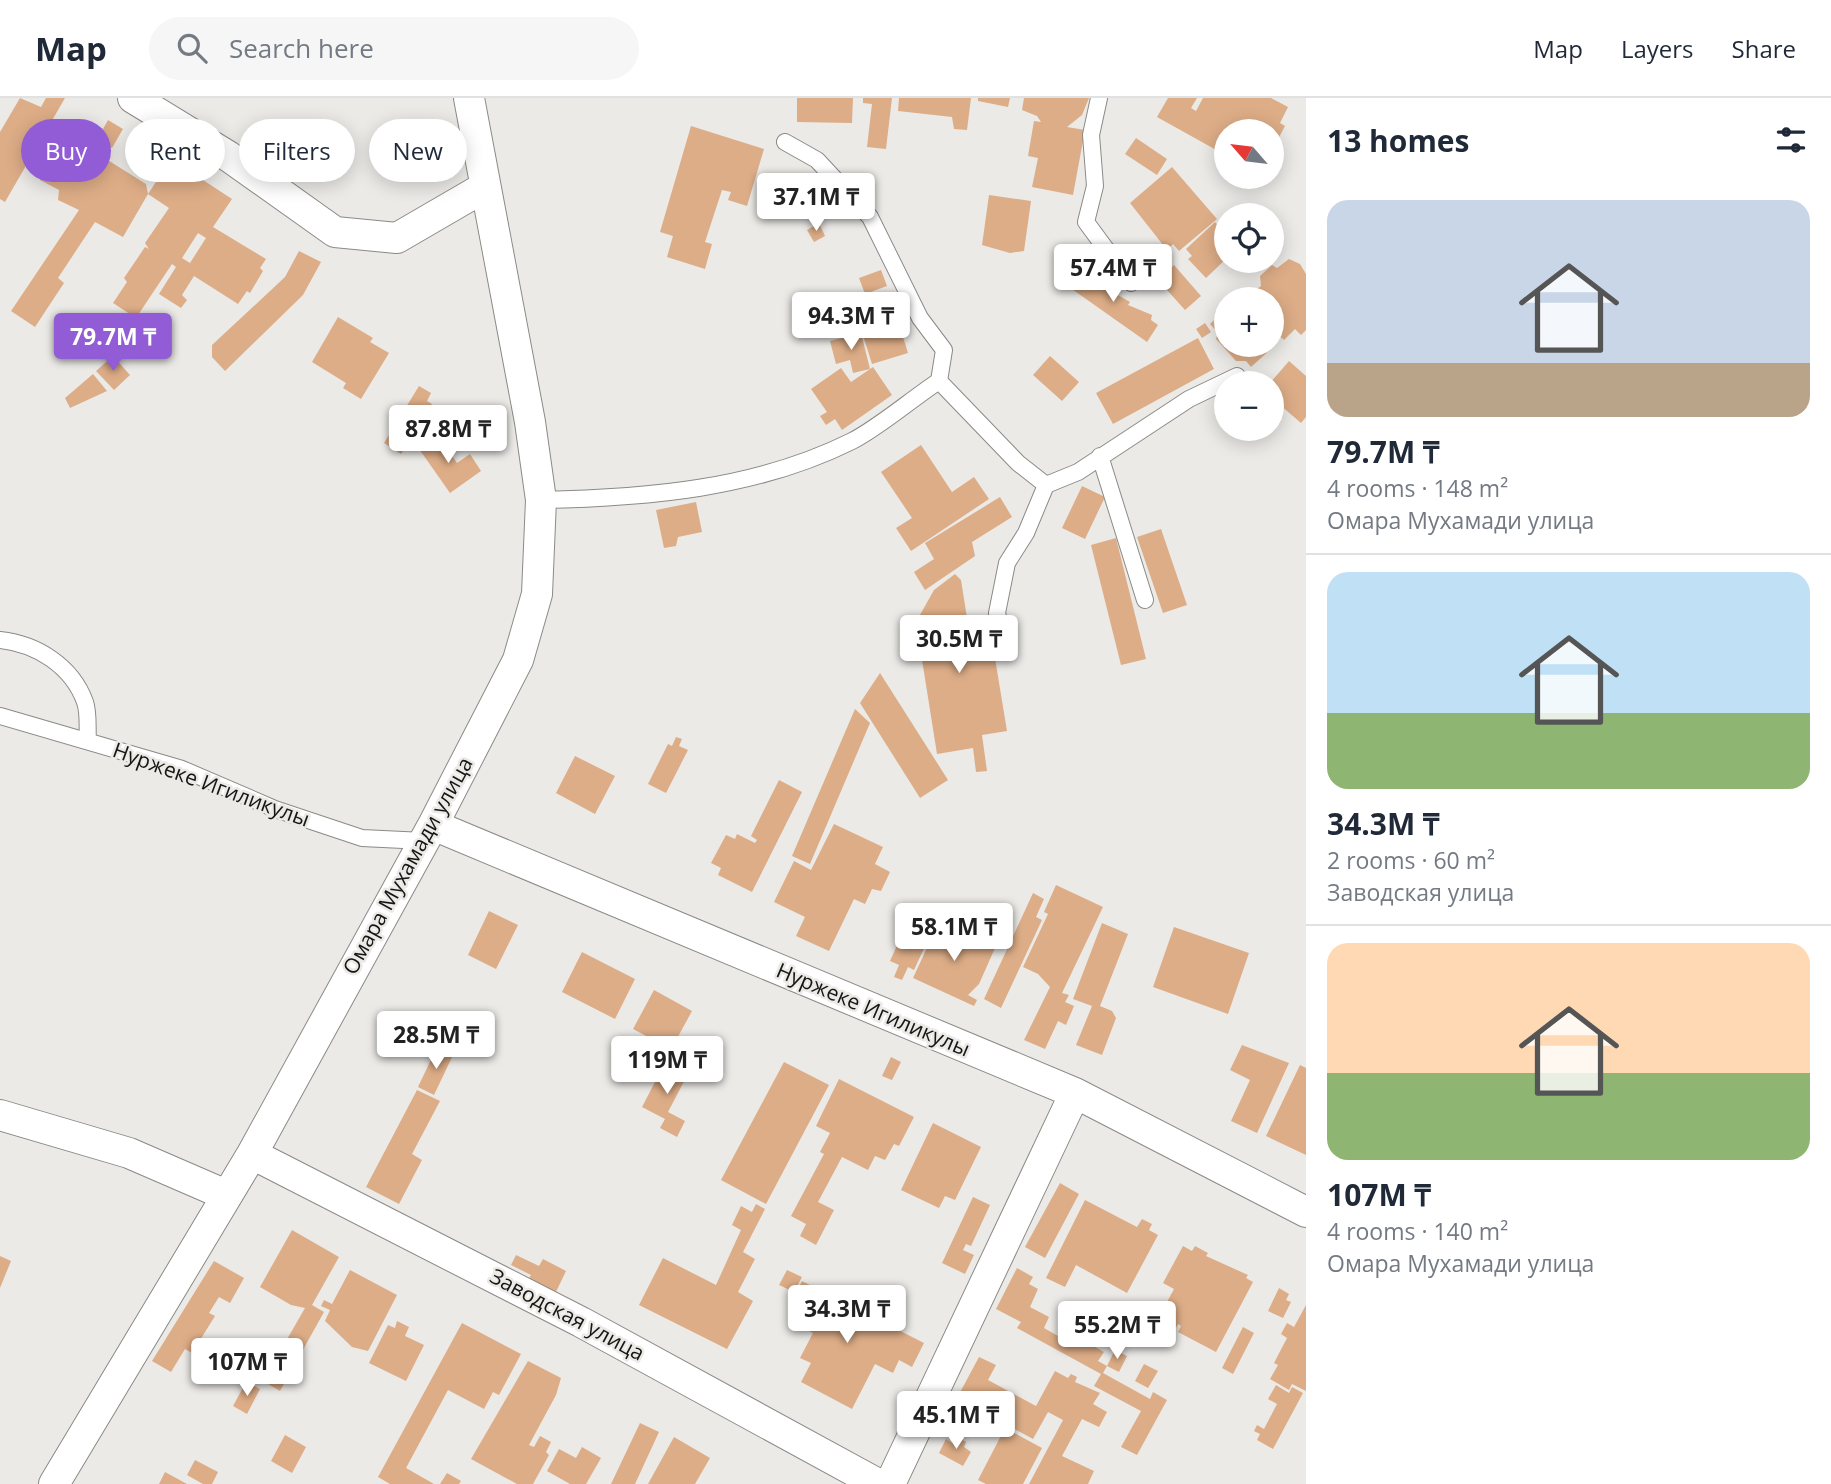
<!DOCTYPE html>
<meta charset="utf-8">
<style>
body{margin:0;font-family:"Open Sans",sans-serif;background:#f6f6f7;color:#1f2937;height:100vh;display:flex;flex-direction:column;font-size:26px;white-space:nowrap}
*{box-sizing:border-box;margin:0}
p{font-size:23px;color:#747a83}
.icon{flex:none;width:38px;height:38px;fill:none;stroke:currentColor;stroke-width:2;stroke-linecap:round;stroke-linejoin:round}
.map{position:relative;flex:1;overflow:hidden}
.side{display:flex;flex-direction:column;background:#fff;width:525px}
.side>*{flex:none}
.top-card{position:absolute;left:21px;top:21px;width:665px;height:63px;display:flex;gap:14px}
.needle{width:46px;rotate:298deg}
.buttons{position:absolute;left:1214px;top:21px;display:grid;gap:14px}
.buttons a{display:grid;place-items:center;width:70px;height:70px;border-radius:50%;background:#fff;box-shadow:0 4px 18px #0003;font-size:35px}
.price{position:absolute;translate:-50% -60px;padding:0 16px;border-radius:7px;background:#fff;color:#222;font-size:23px;line-height:46px;filter:drop-shadow(0 2px 4px #0008)}
.price::after{content:'';position:absolute;left:50%;top:42px;width:21px;height:16px;margin-left:-10px;background:inherit;clip-path:polygon(0 0,100% 0,50% 100%)}
.price.active{background:#915cd5;color:#fff}
ul{padding:0;list-style:none}
li{display:grid;align-content:center;gap:14px;height:371px;padding:0 21px}
li+li{border-top:2px solid #e0e1e3}
li span{display:grid;place-items:center;height:217px;border-radius:21px;color:#555}
li>.icon{margin-inline-start:auto}
span .icon{width:126px;height:126px;fill:#fffc;stroke-width:1}
li b{font-size:30px}
h2{display:flex;justify-content:space-between;align-items:center;height:84px;padding:0 21px;font-size:30px}
.tag{padding:0 24px;border-radius:32px;background:#fff;box-shadow:0 4px 18px #0003;font-size:24px;line-height:63px}
.tag.active{background:#915cd5;color:#fff}
header{display:flex;align-items:center;gap:42px;box-sizing:border-box;height:98px;padding:0 35px;background:#fff;border-bottom:2px solid #e0e1e3}
header strong{font-size:33px}
nav{display:flex;gap:38px;margin-inline-start:auto;font-size:24px}
.search{width:490px;height:63px;background:#f6f6f7;display:flex;align-items:center;gap:18px;box-sizing:border-box;padding:0 24px;border-radius:38px;color:#747a83;font-size:26px}
main{display:flex;flex:1;min-height:0}
.map>svg:first-child{display:block}
.building{fill:#ddad87;fill-rule:evenodd}
.lines{fill:none;stroke-linecap:round;stroke-linejoin:round}
.lane-casing{stroke:#8b8a87;stroke-width:18}
.street-casing{stroke:#8b8a87;stroke-width:32}
.lane{stroke:#fff;stroke-width:16}
.street{stroke:#fff;stroke-width:30}
.labels{text-anchor:middle;stroke-width:5;stroke-linejoin:round;paint-order:stroke}
.street-label{font-size:21px;fill:#151513;stroke:#ebeae7}
</style>
<header>
<strong>Map</strong>
<div class="search"><svg class="icon" aria-label="search" viewBox="0 0 24 24"><circle cx="10" cy="10" r="6"/><path d="M15 15l6 6"/></svg>Search here</div>
<nav><a>Map</a><a>Layers</a><a>Share</a></nav>
</header>
<main>
<div class="map">
<svg width="1306" height="1386" viewBox="0 0 1306 1386">
<rect width="100%" height="100%" fill="#ebeae7"/>
<path class="building" d="M20,0L41,9L46,0H65L5,104L0,101V34Z
M797,0H853L852,25L797,24Z
M863,0H892L886,51L867,49L872,6L863,5Z
M899,0H971L967,32L954,31L952,19L898,13Z
M978,0H1010L1008,9L978,3Z
M1024,0H1089L1082,17L1067,29L1085,32L1073,97L1032,89L1038,60L1028,58L1034,23L1041,24L1037,18L1022,12Z
M1168,0H1197L1191,10L1196,13L1203,0H1271L1288,9L1280,25L1285,28L1275,47L1272,33H1227V58L1157,19Z
M108,22L123,31L112,50L97,42Z
M691,28L764,51L747,108L728,102L731,94L722,92L705,144L712,146L705,171L667,159L673,138L660,134Z
M66,36L146,86L148,96L123,139L95,124L58,180L64,185L35,229L11,213L79,112L58,102L59,92L40,82Z
M1136,40L1167,61L1157,77L1125,56Z
M171,61L232,101L213,129L266,161L260,170L263,173L250,195L247,193L238,206L194,178L182,197L187,202L181,210L159,196L176,169L172,166L136,220L113,205L127,184L124,180L145,149L149,151L145,145L169,110L148,96ZM198,135L206,140L190,165L182,160Z
M1172,69L1217,121L1179,153L1173,146L1167,152L1130,105Z
M989,97L1031,103L1024,153L1010,155L982,147Z
M1215,124L1227,137V160L1206,180L1188,161L1192,158L1186,151Z
M819,125L825,138L814,144L807,132Z
M299,153L321,164L303,197L225,273L212,259V247L285,179Z
M1289,161L1300,166L1306,176V232L1301,237L1295,231L1284,242L1272,231V201L1247,199L1261,188L1260,178L1272,167L1277,170Z
M1174,167L1201,198L1185,212L1158,182Z
M1083,169L1090,171L1088,175L1092,177L1094,174L1097,175L1095,178L1101,182L1103,178L1108,181L1104,189L1130,204L1128,207L1152,217L1151,222L1158,227L1147,244L1069,189Z
M881,172L887,188L865,196L859,180Z
M1227,210V247H1267L1271,251L1251,269L1246,263H1236L1216,241L1218,235L1210,226Z
M338,219L373,240L370,244L389,255L361,301L343,290L346,285L312,264Z
M898,223L908,255L872,266L862,234Z
M1205,225L1211,234L1202,240L1196,231Z
M861,235L870,271L853,275L850,262L836,266L830,243Z
M1198,240L1214,271L1113,326L1096,295Z
M113,258L130,277L114,292L96,273Z
M1050,258L1079,284L1062,303L1033,277Z
M1289,263L1306,278V319L1301,325L1272,300V285H1270Z
M873,269L892,297L842,332L835,321L826,327L820,318L827,314L811,291L841,270L851,284Z
M93,276L107,293L70,310L65,300Z
M419,288L431,295L427,303L432,306L401,356L384,345Z
M430,339L436,347L442,343L457,365L470,356L481,373L450,395L417,348Z
M921,347L952,394L974,379L989,401L911,453L896,430L912,420L881,374Z
M1082,388L1105,399L1085,441L1062,430Z
M1000,399L1012,419L972,444L975,458L925,492L914,474L934,461L925,445Z
M696,404L702,434L678,439L676,448L664,450L656,412Z
M1161,431L1187,507L1163,515L1137,439Z
M1116,440L1146,561L1121,567L1091,447Z
M955,476L961,482L970,539L991,536L1007,633L982,637L987,673L976,674L973,650L937,656L916,524L934,492Z
M880,575L948,682L920,700L860,605Z
M855,611L870,625L810,766L792,758Z
M676,639L682,641L679,648L688,652L666,695L648,686L668,646L672,648Z
M575,658L615,678L595,716L556,695Z
M779,682L802,694L752,794L718,777L721,770L711,765L726,737L735,741L737,736L755,745L757,742L751,738Z
M834,726L883,749L875,766L890,774L881,793L872,791L865,806L854,801L829,853L796,838L805,819L774,804L794,763L811,772Z
M1056,787L1103,809L1062,895L1069,897L1065,904L1074,908L1066,927L1058,923L1045,951L1024,942L1050,889L1038,876L1023,869L1048,816L1044,814Z
M1033,795L1044,801L1036,819L1042,822L1001,910L984,901Z
M914,810L938,820L914,872L908,869L902,882L894,879L899,867L890,863Z
M489,813L518,827L496,871L468,857Z
M939,824L995,850L979,886L968,897L977,902L974,908L913,880Z
M1102,825L1128,836L1100,908L1112,913L1116,920L1102,957L1076,947L1092,908L1073,901Z
M1174,829L1249,855L1228,916L1153,889Z
M582,854L635,881L615,921L562,894Z
M654,892L692,913L656,979L642,971L649,959L642,956L650,940L633,931Z
M1242,947L1289,965L1257,1035L1231,1023L1250,982L1230,972Z
M437,949L453,957L434,997L418,989Z
M891,959L901,964L892,982L882,978Z
M667,961L690,972L668,1014L685,1023L677,1039L660,1030L665,1021L642,1009Z
M784,964L829,987L766,1106L721,1082Z
M1300,967L1306,970V1057L1266,1038Z
M839,981L914,1019L899,1048L894,1046L885,1062L875,1058L868,1072L842,1059L818,1104L834,1112L816,1147L800,1138L806,1126L791,1118L824,1056L820,1054L830,1035L816,1028Z
M417,992L440,1003L412,1056L422,1062L399,1106L366,1089Z
M933,1025L981,1049L955,1102L945,1098L939,1110L901,1092Z
M1060,1085L1079,1096L1045,1160L1025,1149Z
M973,1099L990,1107L971,1148L966,1146L963,1152L974,1157L965,1176L942,1165Z
M1085,1102L1137,1129L1142,1121L1152,1126L1149,1132L1158,1137L1127,1195L1076,1167L1065,1189L1046,1180Z
M756,1106L765,1111L743,1154L755,1161L738,1194L753,1203L727,1251L639,1207L663,1160L716,1187L741,1132L732,1127L741,1108L752,1114Z
M292,1132L339,1159L312,1207L324,1214L280,1293L263,1283L305,1210L291,1207L260,1189Z
M1183,1148L1192,1153L1195,1148L1208,1155L1206,1158L1248,1177L1246,1180L1253,1184L1216,1254L1178,1234L1181,1228L1178,1226L1169,1242L1162,1239L1172,1221L1161,1215L1174,1191L1163,1185Z
M516,1157L539,1168L543,1161L566,1173L555,1196L528,1182L531,1177L511,1167Z
M0,1158L11,1163L0,1190Z
M214,1163L244,1180L230,1205L219,1199L209,1215L215,1218L192,1255L185,1251L171,1274L152,1263Z
M1017,1170L1033,1179L1029,1186L1038,1191L1030,1209L1049,1219L1044,1230L1072,1246L1076,1238L1104,1254L1098,1263L1107,1268L1103,1275L1150,1301L1153,1294L1167,1302L1137,1357L1121,1349L1141,1313L1094,1288L1101,1276L1017,1230L1021,1224L996,1211Z
M350,1172L397,1197L368,1253L352,1249L325,1223L330,1212L321,1208L324,1202L332,1206Z
M787,1172L802,1179L794,1194L779,1187Z
M802,1183L924,1245L912,1269L899,1262L893,1275L875,1266L852,1311L801,1284L811,1265L800,1260L813,1235L794,1225L802,1211L791,1205Z
M1279,1190L1289,1196L1286,1202L1291,1204L1283,1220L1268,1213Z
M1306,1207V1293L1292,1286L1289,1292L1270,1281L1278,1267L1274,1265L1287,1240L1281,1236L1287,1225L1294,1229Z
M397,1223L409,1229L405,1238L424,1247L406,1283L369,1265L388,1227L395,1230Z
M462,1225L521,1256L499,1297L493,1294L484,1311L448,1292L406,1370L434,1386H390L378,1379Z
M1243,1229L1254,1235L1233,1276L1222,1270Z
M1115,1252L1127,1258L1119,1274L1107,1268Z
M979,1259L996,1267L988,1282L1036,1308L1055,1273L1068,1280L1071,1276L1077,1279L1075,1284L1100,1295L1093,1306L1107,1314L1099,1329L1082,1321L1062,1358L1094,1373L1088,1386H1029L1063,1322L1048,1314L1033,1341L996,1321L988,1336L949,1315Z
M528,1263L561,1280L556,1297L529,1347L534,1349L540,1338L551,1344L546,1354L549,1357L533,1386H517L471,1361Z
M1144,1266L1158,1273L1148,1290L1135,1283Z
M246,1284L260,1291L247,1316L233,1308Z
M1276,1287L1289,1295L1292,1289L1303,1295L1273,1351L1257,1342L1260,1336L1254,1333L1257,1327L1264,1331L1277,1306L1268,1301Z
M640,1325L659,1334L635,1386H611Z
M1005,1330L1042,1350L1023,1386H986L978,1382Z
M285,1337L306,1349L292,1375L271,1363Z
M956,1338L966,1344L964,1349L971,1354L963,1368L939,1355L946,1341L952,1345Z
M674,1339L710,1360L695,1386H648Z
M582,1349L601,1360L586,1386H570L547,1373L559,1351L576,1360Z
M195,1362L218,1374L212,1386H203L187,1377Z
M165,1374L187,1386H159Z
M447,1375L461,1383L459,1386H440Z"/>
<g class="lines">
<g class="lane-casing">
<path id="lane" d="M1099,0L1091,37L1095,88L1086,124L1131,185
M939,283L1018,365L1046,387L1026,435L1007,465L997,515L1007,554
M1100,358L1145,502
M1046,387L1078,374L1189,301L1237,278
M541,402C646,400 756,391 852,343C878,330 913,300 939,283L944,252L920,220L870,119L817,62L785,44
M0,542C37,546 72,568 85,604C89,615 87,631 88,643
M0,618L182,671L275,711L362,740L424,743"/>
</g>
<g class="street-casing">
<path id="street" d="M133,0L228,58L335,134L397,140L483,90
M433,727L1075,995L1306,1114
M0,1017L129,1055L226,1097
M252,1056L581,1224L878,1386
M54,1386L252,1056L433,727L518,562L537,496L541,402L530,324L469,0
M890,1386L1075,995"/>
</g>
<use href="#lane" class="lane"/>
<use href="#street" class="street"/>
</g>
<g class="labels">
<g class="street-label">
<text transform="translate(211 687) rotate(20)" y="7">Нуржеке Игиликулы</text>
<text transform="translate(408 768) rotate(-61)" y="7">Омара Мухамади улица</text>
<text transform="translate(873 912) rotate(23)" y="7">Нуржеке Игиликулы</text>
<text transform="translate(567 1217) rotate(28)" y="7">Заводская улица</text>
</g>
</g>
</svg>
<div class="buttons">
<a><svg class="needle" viewBox="-14 -14 28 28"><path d="M0-13l5 13h-10z" fill="#e53935"/><path d="M0 13l5-13h-10z" fill="#747a83"/></svg></a>
<a><svg class="icon" aria-label="locate" viewBox="0 0 24 24"><circle cx="12" cy="12" r="6"/><path d="M12 2v4M12 18v4M2 12h4M18 12h4"/></svg></a>
<a>+</a>
<a>−</a>
</div>
<b class="price" style="left:816px;top:135px">37.1M ₸</b>
<b class="price" style="left:1113px;top:206px">57.4M ₸</b>
<b class="price" style="left:851px;top:254px">94.3M ₸</b>
<b class="price active" style="left:113px;top:275px">79.7M ₸</b>
<b class="price" style="left:448px;top:367px">87.8M ₸</b>
<b class="price" style="left:959px;top:577px">30.5M ₸</b>
<b class="price" style="left:954px;top:865px">58.1M ₸</b>
<b class="price" style="left:436px;top:973px">28.5M ₸</b>
<b class="price" style="left:667px;top:998px">119M ₸</b>
<b class="price" style="left:847px;top:1247px">34.3M ₸</b>
<b class="price" style="left:1117px;top:1263px">55.2M ₸</b>
<b class="price" style="left:247px;top:1300px">107M ₸</b>
<b class="price" style="left:956px;top:1353px">45.1M ₸</b>
<div class="top-card">
<a class="tag active">Buy</a>
<a class="tag">Rent</a>
<a class="tag">Filters</a>
<a class="tag">New</a>
</div>
</div>
<section class="side">
<h2>13 homes<svg class="icon" aria-label="filters" viewBox="0 0 24 24"><path d="M4 7h16M4 17h16"/><circle cx="9" cy="7" r="2"/><circle cx="15" cy="17" r="2"/></svg></h2>
<ul>
<li><span style="background:linear-gradient(#c9d6e8 75%,#b9a48a 0)"><svg class="icon" aria-label="home" viewBox="0 0 24 24"><path d="M3 11l9-7 9 7M6 9v11h12V9"/></svg></span><div><b>79.7M ₸</b><p>4 rooms · 148 m²</p><p>Омара Мухамади улица</p></div></li>
<li><span style="background:linear-gradient(#bfe0f5 65%,#8fb573 0)"><svg class="icon" aria-label="home" viewBox="0 0 24 24"><path d="M3 11l9-7 9 7M6 9v11h12V9"/></svg></span><div><b>34.3M ₸</b><p>2 rooms · 60 m²</p><p>Заводская улица</p></div></li>
<li><span style="background:linear-gradient(#ffd9b3 60%,#8fb573 0)"><svg class="icon" aria-label="home" viewBox="0 0 24 24"><path d="M3 11l9-7 9 7M6 9v11h12V9"/></svg></span><div><b>107M ₸</b><p>4 rooms · 140 m²</p><p>Омара Мухамади улица</p></div></li>
</ul>
</section>
</main>
